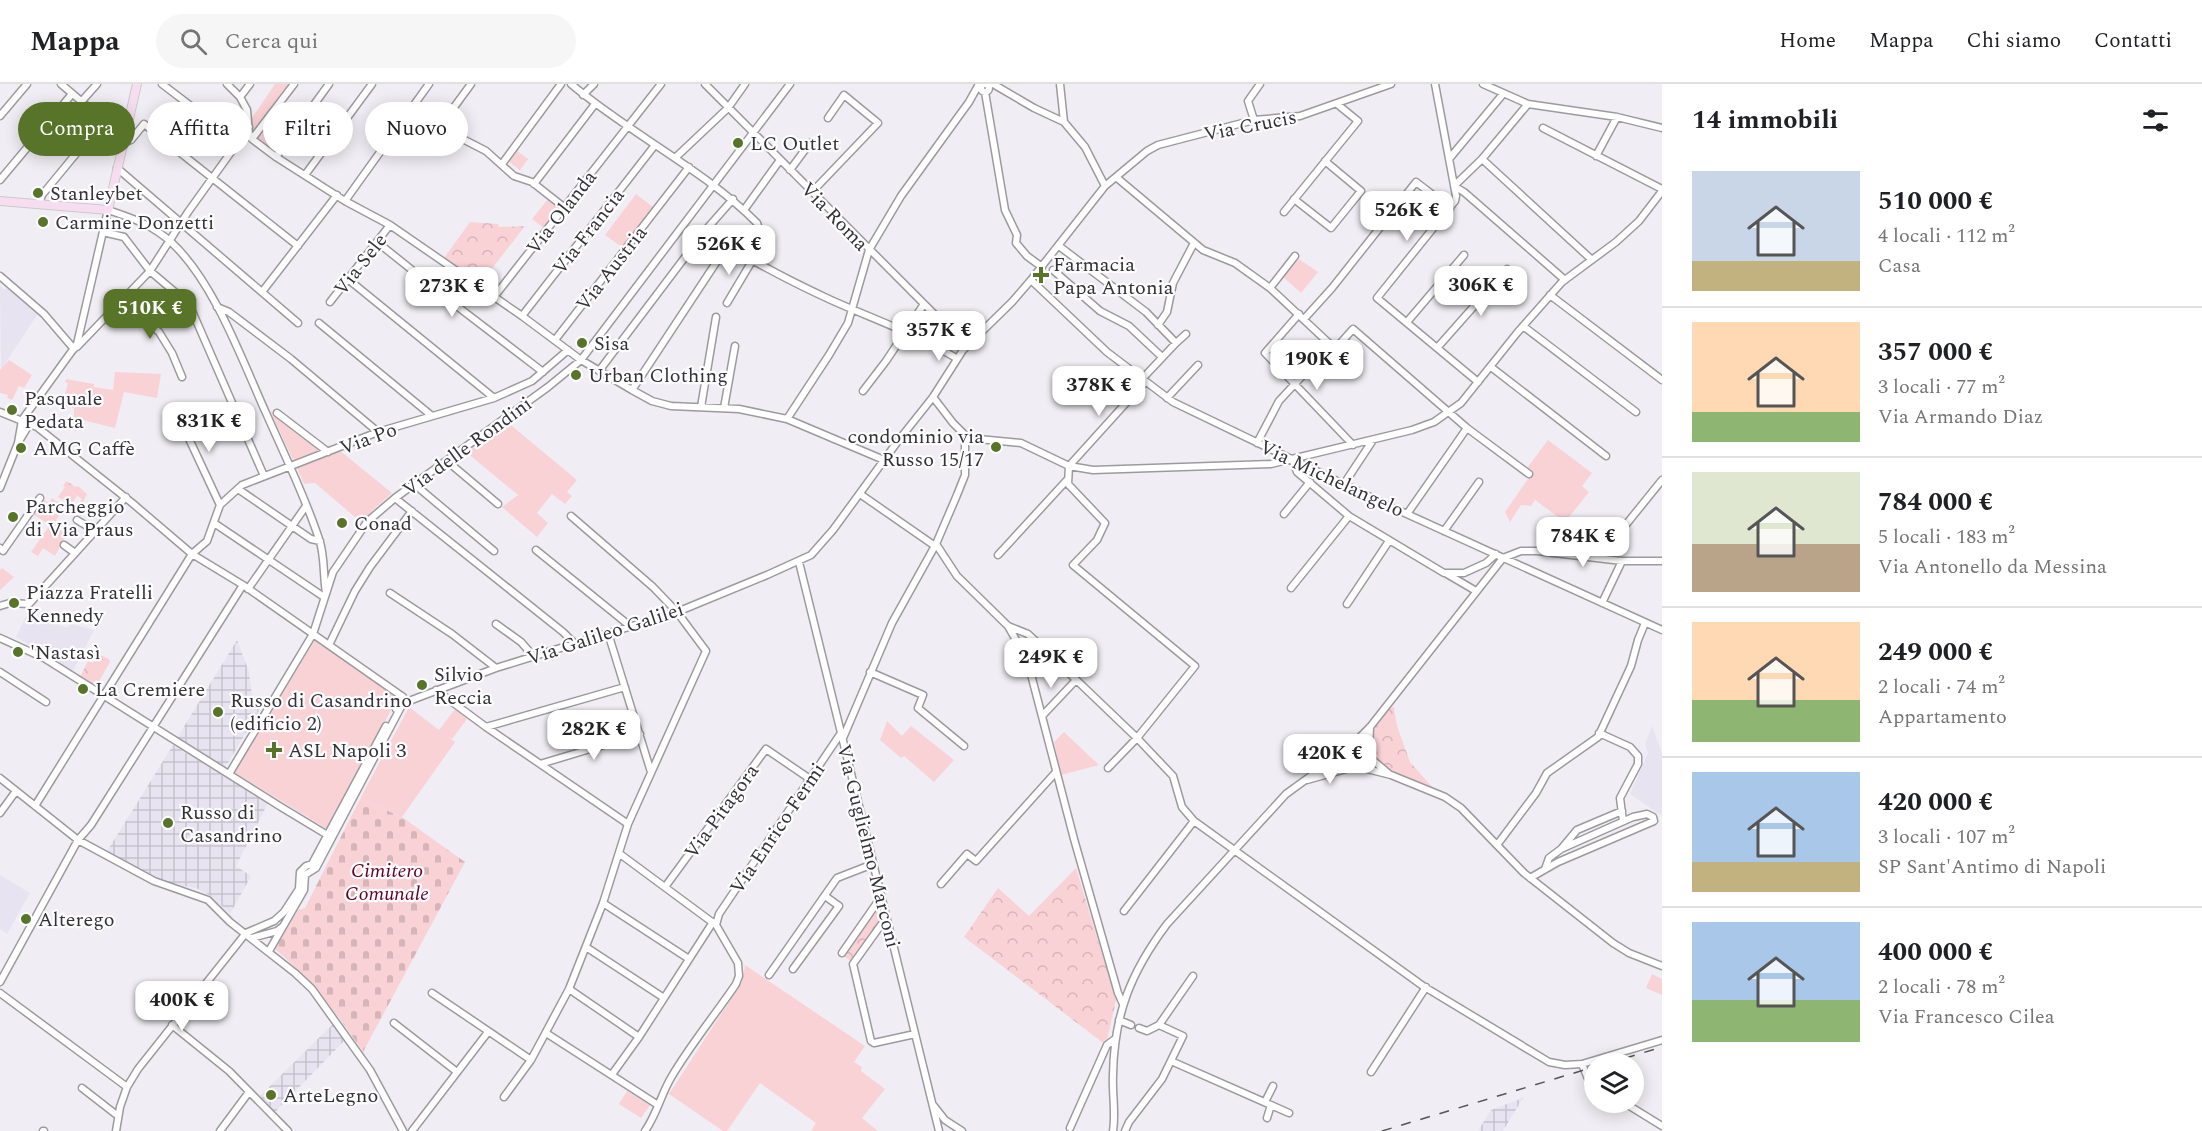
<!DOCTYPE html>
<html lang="it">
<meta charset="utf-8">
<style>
body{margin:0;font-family:Spectral,serif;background:#f6f6f6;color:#202124;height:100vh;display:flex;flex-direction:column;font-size:22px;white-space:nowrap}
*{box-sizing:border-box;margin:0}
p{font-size:20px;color:#757577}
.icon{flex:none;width:33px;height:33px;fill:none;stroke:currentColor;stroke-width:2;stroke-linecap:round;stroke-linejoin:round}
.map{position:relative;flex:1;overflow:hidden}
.side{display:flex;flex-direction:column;background:#fff;width:540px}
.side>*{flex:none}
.top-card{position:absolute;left:18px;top:18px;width:570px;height:54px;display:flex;gap:12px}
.tools{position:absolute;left:1584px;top:969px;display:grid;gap:12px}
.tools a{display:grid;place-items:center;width:60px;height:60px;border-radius:50%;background:#fff;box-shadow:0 3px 15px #0003;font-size:30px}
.price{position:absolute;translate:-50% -51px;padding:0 14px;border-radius:12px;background:#fff;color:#222;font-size:20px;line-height:39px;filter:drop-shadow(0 2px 3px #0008)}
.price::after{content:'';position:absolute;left:50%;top:36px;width:18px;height:14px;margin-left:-9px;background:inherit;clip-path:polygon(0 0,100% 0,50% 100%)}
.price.selected{background:#577429;color:#fff}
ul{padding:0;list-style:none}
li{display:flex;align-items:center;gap:18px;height:150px;padding:0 30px}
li+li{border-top:2px solid #e0e0e0}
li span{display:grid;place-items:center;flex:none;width:168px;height:120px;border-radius:0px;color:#555}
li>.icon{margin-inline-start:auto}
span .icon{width:72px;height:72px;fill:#fffc;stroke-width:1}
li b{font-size:26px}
h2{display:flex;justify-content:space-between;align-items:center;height:72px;padding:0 30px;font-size:26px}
.pill{padding:0 21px;border-radius:27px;background:#fff;box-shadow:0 3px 15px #0003;font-size:21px;line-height:54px}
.pill.selected{background:#577429;color:#fff}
header{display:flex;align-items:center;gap:36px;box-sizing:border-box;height:84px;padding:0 30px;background:#fff;border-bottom:2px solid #e0e0e0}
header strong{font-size:28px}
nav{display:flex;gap:33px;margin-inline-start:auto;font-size:21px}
.search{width:420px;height:54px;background:#f6f6f6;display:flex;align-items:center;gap:15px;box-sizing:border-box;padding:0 21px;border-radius:33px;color:#757577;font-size:22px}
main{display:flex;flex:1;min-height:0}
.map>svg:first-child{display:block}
.built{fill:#e7e3f0}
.industrial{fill:url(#industrial-grid)}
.green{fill:#f9d2d6}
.forest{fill:url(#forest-firs)}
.cemetery{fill:url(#cemetery-stones)}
.park{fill:url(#park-crowns)}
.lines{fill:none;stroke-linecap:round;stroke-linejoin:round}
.minor-casing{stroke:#9c9a9f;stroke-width:9}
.major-casing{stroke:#cacaca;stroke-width:10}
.minor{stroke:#fff;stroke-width:6}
.major{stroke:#f7ddf0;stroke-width:8}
.rail{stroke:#555458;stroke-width:1.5;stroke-dasharray:10 10;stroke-linecap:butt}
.poi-dot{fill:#577429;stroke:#fdfcfe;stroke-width:2}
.labels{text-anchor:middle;stroke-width:4.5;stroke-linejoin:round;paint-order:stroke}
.street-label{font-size:20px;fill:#333235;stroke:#fdfcfe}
.poi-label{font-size:20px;fill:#333235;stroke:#fdfcfe;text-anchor:start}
.park-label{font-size:20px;font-style:italic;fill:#620020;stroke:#fdfcfe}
</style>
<header>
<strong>Mappa</strong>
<div class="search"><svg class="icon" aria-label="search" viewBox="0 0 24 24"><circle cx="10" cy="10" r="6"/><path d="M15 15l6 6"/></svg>Cerca qui</div>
<nav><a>Home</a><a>Mappa</a><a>Chi siamo</a><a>Contatti</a></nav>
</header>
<main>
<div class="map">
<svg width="1662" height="1047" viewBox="0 0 1662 1047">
<defs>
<pattern id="industrial-grid" width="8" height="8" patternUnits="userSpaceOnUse" patternTransform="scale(1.5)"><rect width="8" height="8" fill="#e7e3f0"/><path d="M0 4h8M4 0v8" fill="none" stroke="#c7c3ce"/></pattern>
<pattern id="forest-firs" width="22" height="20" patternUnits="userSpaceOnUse" patternTransform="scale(1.5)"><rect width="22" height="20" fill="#f9d2d6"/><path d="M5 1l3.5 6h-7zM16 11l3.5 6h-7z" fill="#d6b5b8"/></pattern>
<pattern id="cemetery-stones" width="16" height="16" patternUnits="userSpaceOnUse" patternTransform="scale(1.5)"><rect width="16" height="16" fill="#f9d2d6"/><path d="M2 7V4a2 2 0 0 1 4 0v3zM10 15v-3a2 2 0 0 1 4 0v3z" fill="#d6b5b8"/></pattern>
<pattern id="park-crowns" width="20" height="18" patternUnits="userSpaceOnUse" patternTransform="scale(1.5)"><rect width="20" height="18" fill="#f9d2d6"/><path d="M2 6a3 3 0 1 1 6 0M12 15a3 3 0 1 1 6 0" fill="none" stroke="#d6b5b8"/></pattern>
</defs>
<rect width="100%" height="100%" fill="#f0eef4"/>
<path class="built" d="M0,202L5,206L8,202L39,228L1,286Z
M28,528L67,544L71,540L94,546L73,587L16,553Z
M1652,642L1662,669V732L1630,710L1648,669L1645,660Z
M0,791L30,809L7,850L0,845Z"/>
<path class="industrial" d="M237,556L249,588L252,611L264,618L225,684L177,654Z
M173,661L268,719L236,782L251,792L230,830L211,812L196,804L172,800L106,769Z
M333,940L345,956L275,1028L260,1012Z
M1523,1014L1503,1047H1478L1491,1026Z"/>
<path class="green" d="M275,0H290L252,50L251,35Z
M268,39L277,45L273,50L282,56L275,67L257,54Z
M636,110L653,123L622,163L605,151Z
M548,115L560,125L545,145L532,135Z
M1299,175L1318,188L1301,209L1283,193Z
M9,276L32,291L24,304L19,302L12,316L7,314L8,311L0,309V286Z
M115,288L161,290L157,314L124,308L115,344L83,336L77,347L67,344L68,332H74V324L62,322L68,299L65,298L66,295L94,300V303L113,306Z
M270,327L323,367L294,378Z
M507,338L577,396L567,408L572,412L565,420L552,410L537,429L548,439L537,453L502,423L518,411L466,368Z
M1548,356L1592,389L1582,402L1589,408L1565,438L1535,416L1531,422L1521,421L1510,438L1505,428L1532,389L1527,384Z
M339,366L392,409L373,426L362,439L315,399L304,400L297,384Z
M65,403L77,412L71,421L58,413Z
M52,414L59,419L56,424L61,428L53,442L67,450L55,472L43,464L38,472L31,468L50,441L33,430L42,415L49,419Z
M2,484L14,493L0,506V486Z
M315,556L398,613L327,745L234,688Z
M409,623L439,646L455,625L467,635L452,655L447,652L455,658L402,733L360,715Z
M887,637L902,652L911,642L954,676L934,698L904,672L901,674L880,656Z
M1064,648L1099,681L1061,691L1054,658Z
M745,881L865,962L854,978L862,983L861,987L885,1005L862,1034L878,1047H811L816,1039L760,999L727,1047H723L669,1010L742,898Z
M1652,890L1662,895V911L1646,904Z
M627,1007L650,1021L641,1034L619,1020Z"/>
<path class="forest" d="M66,397L76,403L78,402L87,410L79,426L76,423L82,415L63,402Z"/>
<path class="cemetery" d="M360,715L402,733L465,778L363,968C336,928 312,896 275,865L298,826L305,824Z"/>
<path class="park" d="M516,66L528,75L520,86L508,77Z
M470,138L498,140L499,143L525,142L480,200L444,174Z
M98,570L109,575L110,578L98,599L94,597L92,601L80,593L88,577L93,579Z
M1394,623L1397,642L1410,678L1433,704L1394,689L1373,674L1372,645L1389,624Z
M1076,784L1116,916L1106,961L964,853L998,804L1029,832Z
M880,816L884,835L853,879L842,871Z"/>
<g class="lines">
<g class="minor-casing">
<path id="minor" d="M61,0L128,57L131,56L144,40L298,162
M162,0L238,58
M227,0L240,13L247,26L249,49L252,55L276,73L345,117L390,141L522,232L581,276L632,306L652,317L671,322L739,325L787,335L884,376
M571,0C630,50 702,84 757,139L758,142L739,169
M705,0L959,255L968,261
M993,0L1034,24L1064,38L1085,63L1105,102
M1060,0L1064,38
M1435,0L1456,112L1455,117L1377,214L1478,298
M1483,0L1528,20L1617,33L1662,44
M981 4a4 4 0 1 1 8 0a4 4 0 1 1-8 0Z
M985,8L1005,126L1017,151L1016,159L1027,172L1042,183
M583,11L594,0
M240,13L250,0
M81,18L97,0
M1528,20L1482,75L1454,102L1464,108L1565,196
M414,21L455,51L486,67L514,92L532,98L565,124
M0,32L27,0
M1254,36L1248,17L1260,0
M441,41L471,0
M1543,44L1662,105
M252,55L294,0
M1596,72L1617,33
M276,73L329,0
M675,74L728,24L745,0
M1449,75L1503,10
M1482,75L1592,176
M502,80L561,0
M117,84L298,239
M790,86L810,59
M305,91L372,0
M1116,93L1203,166L1235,179L1270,204
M0,96L72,10
M534,100L595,20
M812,108L878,39L844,11L828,34
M1294,115L1331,144L1361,107L1325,77
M345,117L429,0
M39,120L42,111L103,37
M744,126L780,76
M1284,128L1358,37L1337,20
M103,148L124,153L150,187L189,220L264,392
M704,148C745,173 787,196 831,216C873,235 917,250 956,274
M377,158L462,226L543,288
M1059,162L1146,228L1176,259L1142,295
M1295,172L1270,204L1333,263H1337L1353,245L1467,344L1529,390
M1053,186L1100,227L1129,242L1162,273
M0,192L44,230L74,265
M349,196L494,314
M1031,196L1107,268L1173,318L1387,421L1662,546
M262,208L337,111
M1550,211L1662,296
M494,213L661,0
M122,216L159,248L172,269L182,293
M330,218L390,141
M727,219L752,177
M217,223L229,228L291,275L378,348
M1299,230L1265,269L1353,361
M522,232L655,61
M1304,235L1332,204L1416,98L1450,124
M1407,238L1464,171
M319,239L432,332
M1158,241L1167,228L1173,199L1194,159
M1523,242L1636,328
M555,256L689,83
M1176,259L1186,250
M77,263L150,187L188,128L249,43
M1437,264L1507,185
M1491,283L1606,372
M599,287L704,148L733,115
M632,306L727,162
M863,307L886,277L924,220
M933,313L953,339L968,354L1021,359L1069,382L1093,386L1271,380L1412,346L1434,338L1461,319L1517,249L1562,198L1616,158L1639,137L1662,107
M1167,314L1198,281
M701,323L716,233
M724,324L735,262
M176,327L220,421
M0,328L37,343L131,418L192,470L243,501L403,613
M277,329L328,368
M787,335L829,271L848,239L869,166L901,112L969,18L979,0
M18,359L22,336L77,260L108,126C132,134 153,141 172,159C214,198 242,276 266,329C284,370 305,412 319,455C325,471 323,492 326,509
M1257,359L1279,317L1331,261
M1292,375L1297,388L1349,432L1444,489H1464L1486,479L1496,470
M447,377L498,420
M414,400L494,467
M1344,400L1373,356
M0,404L18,359L30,339
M238,405L311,455L320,457
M860,410L935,462
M395,414L563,548L575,560
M1284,430L1310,398
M1407,430L1467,344
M77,436L95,447
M214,439L324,513
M1444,447L1479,398
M936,460L957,492L1008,542L1027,575L1074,755L1118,909L1123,920
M64,461L75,469
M0,464L3,467L40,414
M536,466L630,542
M998,471L1067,396
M1599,474L1662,396
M799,478L939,1047
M1447,490L1476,507
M1291,504L1349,432
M248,505L306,422
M390,509L452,550L496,584
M1602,519L1622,477
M1347,520L1389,457
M0,522L10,519L29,520L126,413
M496,540L521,558L534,573
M1008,542L1028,550L1044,565L1137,654L1173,692L1182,723L1194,737L1423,902L1549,978L1565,981L1582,980L1662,956
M608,549L651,688
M0,554L44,574L281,723L329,752
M329,561L355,507L370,483L412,427
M0,588L46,618
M870,588L923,611L918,624L964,662
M436,606L486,643L628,740
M396,625L402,612
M1043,631L1076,596
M486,643L625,603
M1599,649L1630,663L1638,672V680L1620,714L1623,737
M843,654L892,539L936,460L957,411L965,391V352
M1346 672a12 12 0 1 1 24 0a12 12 0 1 1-24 0Z
M1352,661L1370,643L1503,474L1521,467H1537L1622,477H1662
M1369,667L1370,643
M1369,673L1388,689
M540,680L640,650
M1359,683L1391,691L1445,713L1461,724L1524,789L1613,859L1629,869L1662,882
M1108,684L1137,654L1195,582L1073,481L1097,456L1105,439L1068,400L1069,382L1145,298
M229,690L313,550L333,488L367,438L395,414L548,303L581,276L790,0
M0,694L78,756L154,797L208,816L230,838L295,889L312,905L370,986L403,1047
M1307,696L1353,683
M35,722L192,470L207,457L220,421L242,401L378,348L494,314L532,297L568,266
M0,729L16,707
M1497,761L1536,709L1547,689L1598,653L1631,582L1638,556L1645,539
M1562,764L1577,746L1622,727
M620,770L716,841L738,879L739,892L736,900C715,931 691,960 672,992C661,1010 657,1030 645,1047
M1530,794L1558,778L1654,737L1653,733L1647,730L1633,733L1561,765L1549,774L1545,785
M941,800L967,770L976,777L1056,688
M665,803L766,665L810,695
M603,819L689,875
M1124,827L1194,737
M886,834L853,880L871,957L874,959L915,950
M716,841L719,830L841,649
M252,854L277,847L282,843
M586,863L664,914
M269,867L304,806L305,791L316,784L402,621L409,617L496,584L677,528L767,491L811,471L833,446L898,357L933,313L963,266L1012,218L1031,196L1105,102L1147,67L1158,61L1254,36L1300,32L1391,0
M842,869L881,813
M793,885L839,822L825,812
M769,891L837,794L873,780
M0,898L78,756L91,741L243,501
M569,905L639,953
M0,909L127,1003
M432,909L531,976
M1119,936L1131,941
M394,939L457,988
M172,941L229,987L288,1047
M1159,941L1193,892
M546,949L658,1021
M1171,977L1289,1029
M1582,980L1589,997L1594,1001
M1371,988L1426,903
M613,989L639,953L713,838
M82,1004L118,1032
M504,1013L531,976L569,905L603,819L628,740L706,567L677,528L653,503L571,432
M1265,1018L1273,1002
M1623,1018L1662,1042
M934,1022L945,1036L962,1047
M1267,1034L1271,1021
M1070,1044L1107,961L1115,955
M43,1047H44
M116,1047L120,1023L127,1003L138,985L246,849L274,837L284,828L299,805L300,788L306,782L312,780L386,642
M220,1047L249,1008
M412,1047L488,948
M1113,1047C1116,1028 1112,1010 1113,991C1114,930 1131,888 1167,840L1286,710L1348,665
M1125,1047L1129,1038L1162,995L1183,952L1159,941L1147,947L1139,944"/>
</g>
<g class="major-casing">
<path id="major" d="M0,117L108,126L137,0"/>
</g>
<use href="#minor" class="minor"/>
<use href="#major" class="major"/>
<path class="rail" d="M1606,980L1662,963
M1382,1047L1594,983"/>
</g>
<g class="poi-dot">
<circle cx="738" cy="59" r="6"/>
<circle cx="38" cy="109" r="6"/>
<circle cx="43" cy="138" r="6"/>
<path d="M1038 182h6v6h6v6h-6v6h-6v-6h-6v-6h6z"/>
<circle cx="582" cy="259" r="6"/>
<circle cx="576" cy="291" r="6"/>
<circle cx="12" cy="326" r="6"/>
<circle cx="996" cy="363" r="6"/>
<circle cx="21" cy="364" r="6"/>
<circle cx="13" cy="433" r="6"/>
<circle cx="342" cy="439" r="6"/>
<circle cx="14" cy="519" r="6"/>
<circle cx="18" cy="568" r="6"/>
<circle cx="422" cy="601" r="6"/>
<circle cx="83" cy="605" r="6"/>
<circle cx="218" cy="628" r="6"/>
<path d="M271 657h6v6h6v6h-6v6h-6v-6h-6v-6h6z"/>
<circle cx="168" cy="739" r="6"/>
<circle cx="26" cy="835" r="6"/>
<circle cx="271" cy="1011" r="6"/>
</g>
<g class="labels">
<g class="street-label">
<text transform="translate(1250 41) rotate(-11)" y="7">Via Crucis</text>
<text transform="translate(561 128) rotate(-52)" y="7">Via Olanda</text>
<text transform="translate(835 132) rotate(46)" y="7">Via Roma</text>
<text transform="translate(588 147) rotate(-52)" y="7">Via Francia</text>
<text transform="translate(360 180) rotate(-52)" y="7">Via Sele</text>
<text transform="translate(611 184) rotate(-52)" y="7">Via Austria</text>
<text transform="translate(368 354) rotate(-20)" y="7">Via Po</text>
<text transform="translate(467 362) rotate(-36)" y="7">Via delle Rondini</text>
<text transform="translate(1332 394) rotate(25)" y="7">Via Michelangelo</text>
<text transform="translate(605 549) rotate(-18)" y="7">Via Galileo Galilei</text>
<text transform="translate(721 727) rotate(-54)" y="7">Via Pitagora</text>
<text transform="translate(777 744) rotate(-56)" y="7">Via Enrico Fermi</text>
<text transform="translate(869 762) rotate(76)" y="7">Via Guglielmo Marconi</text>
</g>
<g class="poi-label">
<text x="750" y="66">LC Outlet</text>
<text x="50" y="116">Stanleybet</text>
<text x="55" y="145">Carmine Donzetti</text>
<text x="1053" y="187">Farmacia<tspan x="1053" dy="23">Papa Antonia</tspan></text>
<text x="594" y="266">Sisa</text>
<text x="588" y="298">Urban Clothing</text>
<text x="24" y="321">Pasquale<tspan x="24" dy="23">Pedata</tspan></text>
<text x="984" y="359" text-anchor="end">condominio via<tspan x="984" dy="23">Russo 15/17</tspan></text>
<text x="33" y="371">AMG Caffè</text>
<text x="25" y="429">Parcheggio<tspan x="25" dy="23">di Via Praus</tspan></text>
<text x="354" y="446">Conad</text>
<text x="26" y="515">Piazza Fratelli<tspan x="26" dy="23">Kennedy</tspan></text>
<text x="30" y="575">'Nastasì</text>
<text x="434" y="597">Silvio<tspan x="434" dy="23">Reccia</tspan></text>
<text x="95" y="612">La Cremiere</text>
<text x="230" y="623">Russo di Casandrino<tspan x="230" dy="23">(edificio 2)</tspan></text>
<text x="288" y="673">ASL Napoli 3</text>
<text x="180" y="735">Russo di<tspan x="180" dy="23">Casandrino</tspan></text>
<text x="38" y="842">Alterego</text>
<text x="283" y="1018">ArteLegno</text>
</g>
<g class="park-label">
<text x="387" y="793">Cimitero<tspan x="387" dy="23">Comunale</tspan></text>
</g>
</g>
</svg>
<div class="tools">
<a><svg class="icon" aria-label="layers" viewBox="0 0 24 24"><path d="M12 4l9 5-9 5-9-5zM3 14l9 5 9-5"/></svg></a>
</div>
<b class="price" style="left:1407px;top:158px">526K €</b>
<b class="price" style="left:729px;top:192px">526K €</b>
<b class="price" style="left:1481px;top:233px">306K €</b>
<b class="price" style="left:452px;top:234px">273K €</b>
<b class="price selected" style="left:150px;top:256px">510K €</b>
<b class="price" style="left:939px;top:278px">357K €</b>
<b class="price" style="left:1317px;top:307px">190K €</b>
<b class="price" style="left:1099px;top:333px">378K €</b>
<b class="price" style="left:209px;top:369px">831K €</b>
<b class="price" style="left:1583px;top:484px">784K €</b>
<b class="price" style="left:1051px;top:605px">249K €</b>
<b class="price" style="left:594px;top:677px">282K €</b>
<b class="price" style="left:1330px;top:701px">420K €</b>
<b class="price" style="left:182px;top:948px">400K €</b>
<div class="top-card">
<a class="pill selected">Compra</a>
<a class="pill">Affitta</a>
<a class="pill">Filtri</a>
<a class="pill">Nuovo</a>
</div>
</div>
<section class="side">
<h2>14 immobili<svg class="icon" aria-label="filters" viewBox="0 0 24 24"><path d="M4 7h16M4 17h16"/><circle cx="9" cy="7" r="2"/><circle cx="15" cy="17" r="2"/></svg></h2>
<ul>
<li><span style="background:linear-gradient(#c9d6e8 75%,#c2b280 0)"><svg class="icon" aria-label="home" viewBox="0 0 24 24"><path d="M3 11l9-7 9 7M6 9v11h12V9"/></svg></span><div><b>510 000 €</b><p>4 locali · 112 m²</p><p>Casa</p></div></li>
<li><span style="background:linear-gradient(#ffd9b3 75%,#8fb573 0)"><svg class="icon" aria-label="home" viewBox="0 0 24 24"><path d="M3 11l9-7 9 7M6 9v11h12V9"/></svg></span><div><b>357 000 €</b><p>3 locali · 77 m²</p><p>Via Armando Diaz</p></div></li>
<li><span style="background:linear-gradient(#dfe7d0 60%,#b9a48a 0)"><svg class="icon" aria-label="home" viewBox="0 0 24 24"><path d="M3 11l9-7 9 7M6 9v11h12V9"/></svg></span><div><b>784 000 €</b><p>5 locali · 183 m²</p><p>Via Antonello da Messina</p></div></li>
<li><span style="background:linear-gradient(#ffd9b3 65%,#8fb573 0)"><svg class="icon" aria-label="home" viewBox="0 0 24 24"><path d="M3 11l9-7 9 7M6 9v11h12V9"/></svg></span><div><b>249 000 €</b><p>2 locali · 74 m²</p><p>Appartamento</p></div></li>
<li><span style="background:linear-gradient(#a9c7e8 75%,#c2b280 0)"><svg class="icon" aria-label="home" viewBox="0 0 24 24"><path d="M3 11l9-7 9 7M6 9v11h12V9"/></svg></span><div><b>420 000 €</b><p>3 locali · 107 m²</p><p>SP Sant'Antimo di Napoli</p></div></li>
<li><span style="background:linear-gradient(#a9c7e8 65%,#8fb573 0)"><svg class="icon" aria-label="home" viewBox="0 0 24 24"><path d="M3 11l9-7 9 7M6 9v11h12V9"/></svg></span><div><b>400 000 €</b><p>2 locali · 78 m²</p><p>Via Francesco Cilea</p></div></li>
</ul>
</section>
</main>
